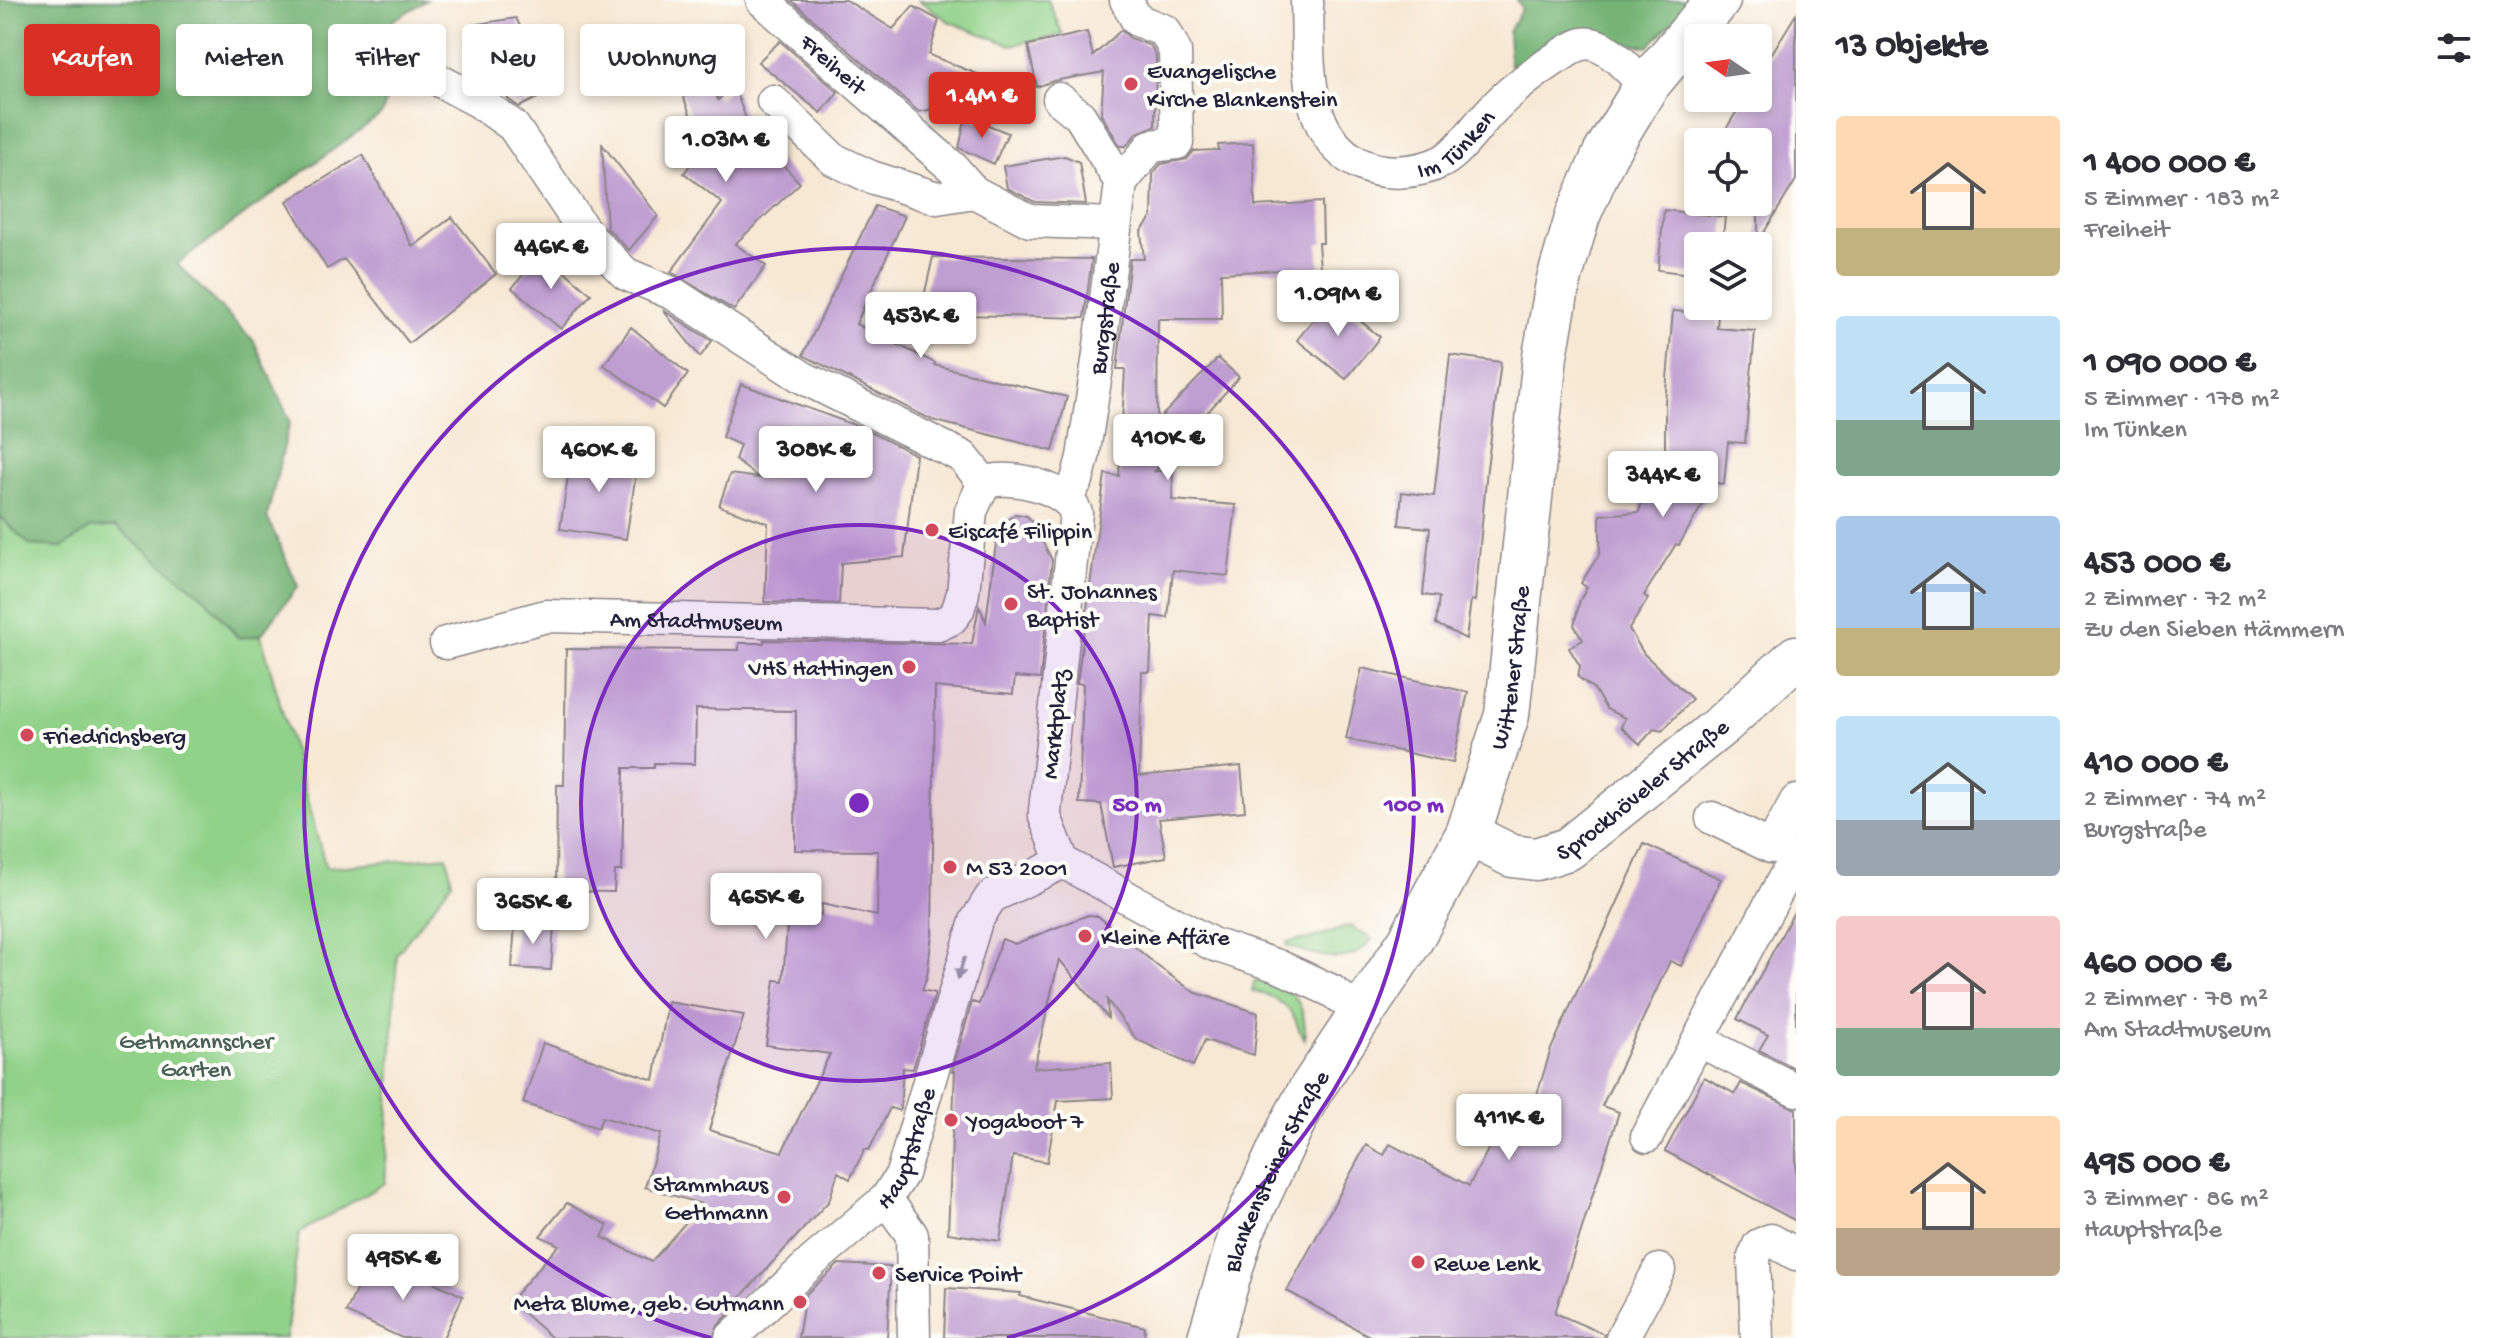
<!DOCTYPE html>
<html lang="de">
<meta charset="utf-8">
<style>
body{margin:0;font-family:"Gochi Hand",sans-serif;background:#f7f7f7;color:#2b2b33;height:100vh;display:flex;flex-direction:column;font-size:30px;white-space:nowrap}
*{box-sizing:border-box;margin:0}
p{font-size:26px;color:#7c7c81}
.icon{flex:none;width:44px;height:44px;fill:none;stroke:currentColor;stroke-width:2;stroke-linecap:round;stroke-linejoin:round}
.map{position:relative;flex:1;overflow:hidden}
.sheet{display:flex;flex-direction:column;background:#fff;width:720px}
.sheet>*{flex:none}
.top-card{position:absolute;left:24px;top:24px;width:760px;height:72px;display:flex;gap:16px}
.needle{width:52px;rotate:283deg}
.controls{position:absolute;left:1684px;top:24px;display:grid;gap:16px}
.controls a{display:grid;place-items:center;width:88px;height:88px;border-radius:8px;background:#fff;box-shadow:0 4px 12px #0003;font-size:40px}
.price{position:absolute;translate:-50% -68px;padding:0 18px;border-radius:8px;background:#fff;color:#222;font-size:26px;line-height:52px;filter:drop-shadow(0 2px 4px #0008)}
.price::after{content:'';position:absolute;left:50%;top:48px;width:24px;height:18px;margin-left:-12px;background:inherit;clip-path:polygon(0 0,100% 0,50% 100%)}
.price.active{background:#d93025;color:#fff}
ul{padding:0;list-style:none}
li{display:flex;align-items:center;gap:24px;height:200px;padding:0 40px}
li span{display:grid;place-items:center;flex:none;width:224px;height:160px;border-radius:8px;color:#555}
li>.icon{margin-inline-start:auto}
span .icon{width:96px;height:96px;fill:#fffc;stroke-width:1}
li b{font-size:34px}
h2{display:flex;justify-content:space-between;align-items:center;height:96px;padding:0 40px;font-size:34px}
.chip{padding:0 28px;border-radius:8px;background:#fff;box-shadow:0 4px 12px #0003;font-size:28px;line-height:72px}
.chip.active{background:#d93025;color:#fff}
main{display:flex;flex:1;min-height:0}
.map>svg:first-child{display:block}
.green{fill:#91d289;stroke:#5a7a62;stroke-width:2}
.forest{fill:#74b475;stroke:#4b6b58;stroke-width:2}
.building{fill:#bf9ed1}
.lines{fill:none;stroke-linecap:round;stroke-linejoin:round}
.minor-casing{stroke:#8c8588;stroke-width:35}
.tertiary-casing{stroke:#8c8588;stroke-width:45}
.secondary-casing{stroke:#8c8588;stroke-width:47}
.minor{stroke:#fff;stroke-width:32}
.tertiary{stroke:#fff;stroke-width:42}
.secondary{stroke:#fff;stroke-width:44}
.oneway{fill:#9c9ca7}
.ring{fill:none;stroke:#7b2cbf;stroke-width:4}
.poi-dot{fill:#d1495b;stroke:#fdfcf7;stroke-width:3}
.labels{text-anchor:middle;stroke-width:8;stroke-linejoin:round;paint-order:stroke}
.street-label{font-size:24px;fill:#22223b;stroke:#fdfcf7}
.poi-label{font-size:24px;fill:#22223b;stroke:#fdfcf7;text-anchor:start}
.park-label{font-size:24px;fill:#496056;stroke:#fdfcf7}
.centre{fill:#7b2cbf;stroke:#fdfcf7;stroke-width:4}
.ring-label{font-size:24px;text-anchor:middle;font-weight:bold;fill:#7b2cbf;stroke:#fdfcf7;stroke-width:8;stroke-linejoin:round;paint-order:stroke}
</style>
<main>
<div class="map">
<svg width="1796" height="1338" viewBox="0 0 1796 1338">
<rect width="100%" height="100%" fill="#fdfcf7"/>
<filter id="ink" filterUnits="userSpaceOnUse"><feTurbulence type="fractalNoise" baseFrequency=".0125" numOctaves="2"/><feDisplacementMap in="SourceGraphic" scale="16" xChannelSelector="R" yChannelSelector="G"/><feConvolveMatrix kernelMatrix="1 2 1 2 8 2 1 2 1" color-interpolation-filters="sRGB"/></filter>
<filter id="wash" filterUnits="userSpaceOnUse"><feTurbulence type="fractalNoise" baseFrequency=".006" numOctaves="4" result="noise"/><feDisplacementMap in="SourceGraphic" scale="32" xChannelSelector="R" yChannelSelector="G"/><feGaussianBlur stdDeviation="1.8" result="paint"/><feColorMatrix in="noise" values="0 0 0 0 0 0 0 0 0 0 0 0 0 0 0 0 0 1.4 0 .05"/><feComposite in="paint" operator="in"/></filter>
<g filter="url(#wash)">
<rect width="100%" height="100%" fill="#f7e8d4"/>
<path class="green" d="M919,0H1048L1063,35L1011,45L950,22Z
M0,517L30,545L63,547L91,528L116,526L205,598L238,638L261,635L326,868L447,856L452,882L397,954L385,1183L299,1233L286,1338H0Z
M1350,926L1372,939C1350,970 1316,955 1287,946V942L1309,939Z
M1255,980C1293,987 1306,999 1305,1039C1299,1033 1299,1029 1296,1021C1288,1003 1271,995 1252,991Z"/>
<path class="forest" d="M0,0H427L392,21V79L382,114L177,264L254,341L290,421L267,517L298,586L261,635L239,638L205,598L116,527L91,528L63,547L30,545L0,517Z
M1517,0H1694L1648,47L1569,31L1510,66L1508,32L1522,9Z"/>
<g id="blocks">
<path class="building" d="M791,0H846L893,29L913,6L939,20L929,55L985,77L976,100L919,112Z
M1796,14V180L1758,242V142H1718L1745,98H1758V76Z
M516,18L552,91L519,107L508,99L471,25Z
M1121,30L1130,38L1151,46L1156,56L1155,126L1137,133L1126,146H1120L1101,114L1104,72L1053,81L1037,87L1028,45L1087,32L1093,56Z
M780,41L838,92L821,113L758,62Z
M695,42L718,100L733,85L751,131L800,183L735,244L766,266L734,310L671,272L722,203L684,173L703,148L667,54Z
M966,116L1008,133L994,164L959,148Z
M1253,143L1255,206L1322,202L1323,243H1318L1320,268L1221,273L1222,319H1158L1157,421L1218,358L1239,377L1155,471L1173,470L1172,500L1236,505L1228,576L1173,570L1168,618L1153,616L1150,672H1142L1139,776L1241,766L1245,811L1159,819L1166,857L1113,867L1101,804L1079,803L1083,684L1077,683L1105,474L1119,476L1125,369H1117L1130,259H1144L1141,231L1152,217L1153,174L1161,164L1187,159L1194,151L1219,150L1218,145Z
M602,144L658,216L629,250L607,228Z
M363,155L413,247L452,217L496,274L409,343L344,259L327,269L287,201Z
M1065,156L1079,162L1086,204L1035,202L1007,188L1003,166Z
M875,206L905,216L856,324L935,363L934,365L1067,397L1053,451L932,420L803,355Z
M1664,210L1725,217L1722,246H1698V275L1658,270Z
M542,252L591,294L561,329L512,288Z
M933,257L1092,259L1084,318L920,314Z
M1331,297L1380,337L1346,379L1297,340Z
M663,310L712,341L700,357Z
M1673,311L1718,314L1717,328L1755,331L1745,443L1728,442L1724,484L1715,483L1679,545L1676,544L1644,595L1648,599L1629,629L1644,654L1692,699L1662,731L1654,729L1640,744L1621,727L1625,718L1606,709L1594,689L1578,677L1580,666L1569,648L1583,640L1574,625L1580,600L1587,588L1581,583L1600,553V515L1639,512L1643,498L1665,462V402Z
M631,327L688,374L663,408L604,365Z
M1450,355L1501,362L1487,468L1475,601L1471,600L1466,639L1436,624L1439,597L1423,595L1430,528L1399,525L1402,492L1434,496Z
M741,384L860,427L916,455L904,557L841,563L839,604L765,602L768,523L719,506L730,474L759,478L735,460L740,445L722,437Z
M572,450L638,460L626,539L560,529Z
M1015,514L1027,516L1041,531L1040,537L1052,560L1040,679L1015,677L1013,694L935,687L932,934L927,976L922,990L935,993L913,1069L903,1068L900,1111L890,1108L869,1150L865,1149L850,1179L838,1172L829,1201L726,1313L728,1315L718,1325L713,1338H552L510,1301L559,1245L540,1236L567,1203L608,1225L602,1237L651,1262L702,1204L645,1187L661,1134L602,1117L598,1128L523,1103L543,1043L654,1080L668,1002L744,1015L709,1130L782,1152L830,1054L766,1045L775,980L783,981L788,912L821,915L822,904L877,916L878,851L795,850L796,711L696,709L695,764L654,763V768H624L622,871H615L614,892L556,891L557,785H564L566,649L739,650V643H764V640L972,644L979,606L986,622L998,527Z
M1362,668L1468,692L1453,763L1346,739Z
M1644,844L1721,879L1681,966L1670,961L1602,1106L1619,1112L1555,1313L1604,1334L1603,1338H1373L1287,1291L1366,1145L1384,1155L1390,1144L1469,1186L1512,1104L1531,1114L1551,1049Z
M1796,908V1069L1759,1050L1768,1035L1737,1019Z
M1088,915L1098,916L1160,968L1194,992L1258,1013L1254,1055L1205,1040L1193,1066L1136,1039L1107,1000L1108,1018L1059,959L1034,1068L1111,1063L1113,1098L1058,1101L1047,1162L1013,1156L1000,1241L948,1233L955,1071H952L972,1002L979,1004L1002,939L1015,944Z
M515,922L554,925L551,970L512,968Z
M1704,1077L1735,1094L1741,1083L1796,1109V1221L1665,1151Z
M373,1254L463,1296L443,1338H402L346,1312Z
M839,1264L891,1267L887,1338H798L805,1295Z
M946,1288L1021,1293L1020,1296L1145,1327L1144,1338H944Z"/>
</g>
</g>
<g filter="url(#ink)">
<use href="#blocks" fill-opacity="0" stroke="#8c8588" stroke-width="2"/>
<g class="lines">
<g class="minor-casing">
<g id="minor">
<path id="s1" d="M762,0L953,168L974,192L1030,221L1115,224"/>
<path id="s2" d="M1307,0C1309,56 1301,135 1360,164C1384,176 1419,173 1443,161C1458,153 1477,126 1489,113C1509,91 1531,75 1555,59C1563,55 1573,46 1582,44C1606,39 1630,72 1646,86"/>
<path d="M442,82L478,101L513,126L587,235L626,274L674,294L802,377L963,457L984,483"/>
<path d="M1059,99L1080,116L1121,183"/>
<path d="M773,101L833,159L871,177L937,198L974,192"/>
<path id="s3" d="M1067,497L1077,480L1083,457L1098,361L1121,183L1151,146L1177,143L1175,51L1165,31L1137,20L1126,0"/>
<path id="s4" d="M446,643L546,616L938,625L951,619L958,610L963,593L971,511L984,483C1007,473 1067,487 1076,513L1045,811V817L1063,862"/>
<path d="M1712,818L1771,847L1796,801"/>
<path d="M1063,862L1212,944L1278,966L1332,991L1361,1013"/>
<path d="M1698,1040L1796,1090"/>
<path d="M1647,1136L1796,856"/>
<path d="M886,1199L912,1235L914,1338"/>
<path id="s5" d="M731,1338L813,1261L886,1199L902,1174L976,921L991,897L1063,862"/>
<path d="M1622,1338L1659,1270"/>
<path d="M1757,1338L1754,1257L1759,1245L1771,1240L1796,1254"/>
</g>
</g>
<g class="tertiary-casing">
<g id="tertiary">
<path id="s6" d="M1468,834L1512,856L1536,859L1568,849L1723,724L1796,657"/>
</g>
</g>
<g class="secondary-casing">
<g id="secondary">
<path id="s7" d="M1210,1338L1242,1231L1292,1124L1310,1091L1410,941L1468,834L1507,715L1545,356L1558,283L1578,215L1605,154L1646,86L1718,0"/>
</g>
</g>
<use href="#minor" class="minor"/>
<use href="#tertiary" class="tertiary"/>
<use href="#secondary" class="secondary"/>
</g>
<defs><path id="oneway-solid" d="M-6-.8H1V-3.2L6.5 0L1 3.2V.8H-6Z" transform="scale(2)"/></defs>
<use class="oneway" href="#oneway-solid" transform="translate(961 968) rotate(107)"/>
</g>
<circle cx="859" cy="803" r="278" fill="#7b2cbf" fill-opacity=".12"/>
<g class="ring">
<circle cx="859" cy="803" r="278"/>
<path d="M711 1338A555 555 0 1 1 1007 1338"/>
</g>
<g class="poi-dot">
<circle cx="1131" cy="84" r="8"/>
<circle cx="932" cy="530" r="8"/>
<circle cx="1011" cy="604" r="8"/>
<circle cx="909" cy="667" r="8"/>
<circle cx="27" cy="735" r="8"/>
<circle cx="950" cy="867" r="8"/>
<circle cx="1085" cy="936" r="8"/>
<circle cx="951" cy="1120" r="8"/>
<circle cx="784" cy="1197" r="8"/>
<circle cx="1418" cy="1262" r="8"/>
<circle cx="879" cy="1273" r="8"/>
<circle cx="800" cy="1302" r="8"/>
</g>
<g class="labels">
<g class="street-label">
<text dy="8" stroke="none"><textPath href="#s1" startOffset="96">Freiheit</textPath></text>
<text dy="8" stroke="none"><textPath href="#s2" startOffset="288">Im Tünken</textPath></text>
<text dy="8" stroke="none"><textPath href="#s3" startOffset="184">Burgstraße</textPath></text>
<text dy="8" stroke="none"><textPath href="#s4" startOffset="254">Am Stadtmuseum</textPath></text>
<text dy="8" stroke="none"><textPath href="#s7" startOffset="742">Wittener Straße</textPath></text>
<text transform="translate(1054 724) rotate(-84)" y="8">Marktplatz</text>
<text dy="8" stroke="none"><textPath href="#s6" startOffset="202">Sprockhöveler Straße</textPath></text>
<text dy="8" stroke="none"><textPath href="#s5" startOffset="264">Hauptstraße</textPath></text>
<text dy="8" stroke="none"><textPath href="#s7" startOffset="180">Blankensteiner Straße</textPath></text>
</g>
<g class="poi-label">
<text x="1147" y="78">Evangelische<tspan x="1147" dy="28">Kirche Blankenstein</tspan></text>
<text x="948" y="538">Eiscafé Filippin</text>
<text x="1027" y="598">St. Johannes<tspan x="1027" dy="28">Baptist</tspan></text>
<text x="893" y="675" text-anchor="end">VHS Hattingen</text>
<text x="43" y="743">Friedrichsberg</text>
<text x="966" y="875">M 53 2001</text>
<text x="1101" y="944">Kleine Affäre</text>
<text x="967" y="1128">Yogaboot 7</text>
<text x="768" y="1191" text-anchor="end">Stammhaus<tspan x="768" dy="28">Gethmann</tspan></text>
<text x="1434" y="1270">Rewe Lenk</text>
<text x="895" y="1281">Service Point</text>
<text x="784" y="1310" text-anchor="end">Meta Blume, geb. Gutmann</text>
</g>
<g class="park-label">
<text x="196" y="1048">Gethmannscher<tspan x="196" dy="28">Garten</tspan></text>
</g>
</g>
<circle cx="859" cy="803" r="12" class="centre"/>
<g class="ring-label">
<text x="1137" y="811">50 m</text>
<text x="1414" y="811">100 m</text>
</g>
</svg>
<div class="controls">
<a><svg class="needle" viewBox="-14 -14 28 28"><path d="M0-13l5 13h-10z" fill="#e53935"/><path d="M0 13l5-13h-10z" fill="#7c7c81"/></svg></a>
<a><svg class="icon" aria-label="locate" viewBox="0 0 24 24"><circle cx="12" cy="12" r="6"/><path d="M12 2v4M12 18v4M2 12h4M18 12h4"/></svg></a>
<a><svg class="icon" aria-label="layers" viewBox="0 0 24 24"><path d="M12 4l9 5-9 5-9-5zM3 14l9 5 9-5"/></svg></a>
</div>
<b class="price active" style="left:982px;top:140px">1.4M €</b>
<b class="price" style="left:726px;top:184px">1.03M €</b>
<b class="price" style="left:551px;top:291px">446K €</b>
<b class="price" style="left:1338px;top:338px">1.09M €</b>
<b class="price" style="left:921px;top:360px">453K €</b>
<b class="price" style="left:1168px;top:482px">410K €</b>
<b class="price" style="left:599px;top:494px">460K €</b>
<b class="price" style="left:816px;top:494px">308K €</b>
<b class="price" style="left:1663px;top:519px">344K €</b>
<b class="price" style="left:766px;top:941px">465K €</b>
<b class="price" style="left:533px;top:946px">365K €</b>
<b class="price" style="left:1509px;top:1162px">411K €</b>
<b class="price" style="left:403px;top:1302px">495K €</b>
<div class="top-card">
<a class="chip active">Kaufen</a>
<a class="chip">Mieten</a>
<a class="chip">Filter</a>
<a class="chip">Neu</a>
<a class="chip">Wohnung</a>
</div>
</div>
<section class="sheet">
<h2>13 Objekte<svg class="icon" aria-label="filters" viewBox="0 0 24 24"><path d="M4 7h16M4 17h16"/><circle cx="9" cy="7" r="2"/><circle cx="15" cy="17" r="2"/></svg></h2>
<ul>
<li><span style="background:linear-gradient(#ffd9b3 70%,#c2b280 0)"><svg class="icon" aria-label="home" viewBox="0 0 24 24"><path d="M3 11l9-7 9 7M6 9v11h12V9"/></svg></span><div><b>1 400 000 €</b><p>5 Zimmer · 183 m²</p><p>Freiheit</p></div></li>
<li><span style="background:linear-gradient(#bfe0f5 65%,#7fa58c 0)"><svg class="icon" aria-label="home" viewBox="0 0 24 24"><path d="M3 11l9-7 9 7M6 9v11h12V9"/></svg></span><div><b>1 090 000 €</b><p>5 Zimmer · 178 m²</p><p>Im Tünken</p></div></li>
<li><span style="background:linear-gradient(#a9c7e8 70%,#c2b280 0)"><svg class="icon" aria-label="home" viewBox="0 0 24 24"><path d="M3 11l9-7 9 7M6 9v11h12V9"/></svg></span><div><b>453 000 €</b><p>2 Zimmer · 72 m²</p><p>Zu den Sieben Hämmern</p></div></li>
<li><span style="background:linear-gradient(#bfe0f5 65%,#9aa5b1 0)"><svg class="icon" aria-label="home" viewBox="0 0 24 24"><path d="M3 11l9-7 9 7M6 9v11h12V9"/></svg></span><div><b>410 000 €</b><p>2 Zimmer · 74 m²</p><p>Burgstraße</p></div></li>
<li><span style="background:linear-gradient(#f6c9c9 70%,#7fa58c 0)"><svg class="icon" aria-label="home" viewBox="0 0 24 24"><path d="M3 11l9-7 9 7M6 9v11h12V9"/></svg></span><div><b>460 000 €</b><p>2 Zimmer · 78 m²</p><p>Am Stadtmuseum</p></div></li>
<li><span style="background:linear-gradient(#ffd9b3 70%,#b9a48a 0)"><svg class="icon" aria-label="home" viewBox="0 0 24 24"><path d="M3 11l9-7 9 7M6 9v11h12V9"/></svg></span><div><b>495 000 €</b><p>3 Zimmer · 86 m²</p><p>Hauptstraße</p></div></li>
</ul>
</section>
</main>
